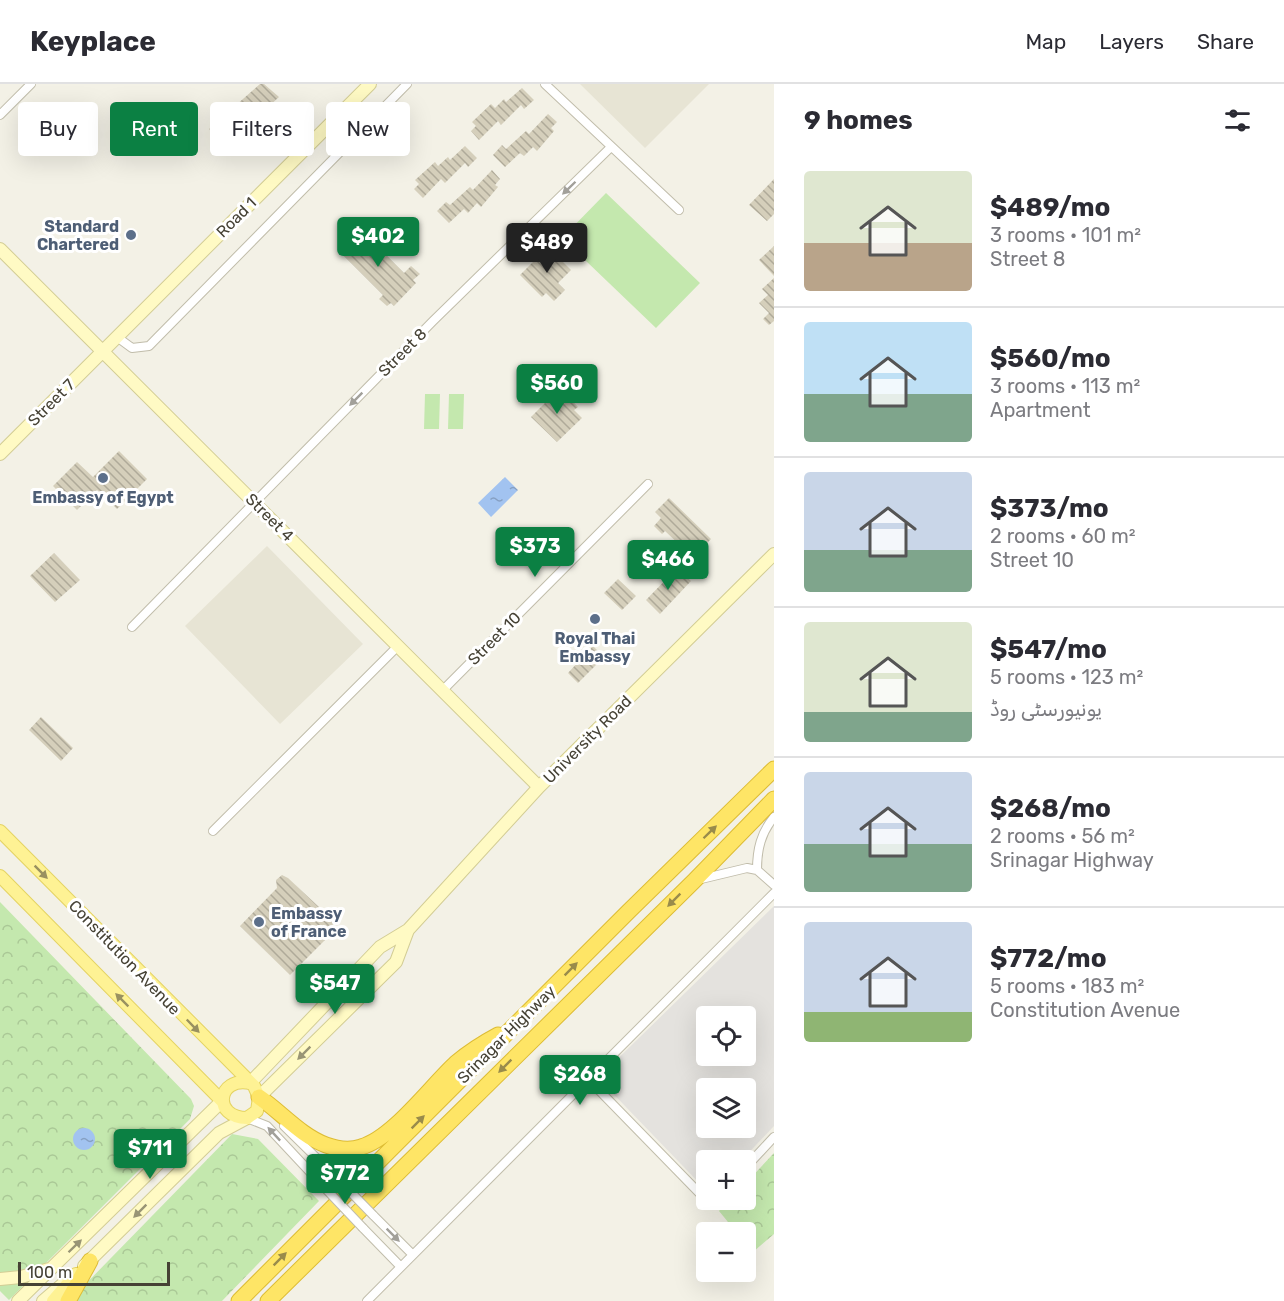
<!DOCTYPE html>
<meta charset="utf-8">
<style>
body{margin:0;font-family:Rubik,"Noto Sans Arabic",sans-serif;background:#f2f2f3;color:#2b2b33;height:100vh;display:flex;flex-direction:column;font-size:22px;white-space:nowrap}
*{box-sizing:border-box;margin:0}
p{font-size:20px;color:#7c7c81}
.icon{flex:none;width:33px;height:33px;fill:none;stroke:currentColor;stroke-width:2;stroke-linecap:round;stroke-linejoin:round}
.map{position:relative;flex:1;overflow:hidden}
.drawer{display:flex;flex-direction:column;background:#fff;width:510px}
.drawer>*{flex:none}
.hud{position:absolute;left:18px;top:18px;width:570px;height:54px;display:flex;gap:12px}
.fabs{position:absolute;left:696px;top:922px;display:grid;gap:12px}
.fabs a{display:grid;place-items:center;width:60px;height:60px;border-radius:6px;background:#fff;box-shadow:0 6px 24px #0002;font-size:30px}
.scale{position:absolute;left:18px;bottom:15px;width:152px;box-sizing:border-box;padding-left:6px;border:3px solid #464235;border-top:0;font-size:16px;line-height:21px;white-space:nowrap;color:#464235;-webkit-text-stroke:4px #fff;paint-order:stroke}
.price{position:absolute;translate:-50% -51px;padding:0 14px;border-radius:6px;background:#0b8043;color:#fff;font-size:20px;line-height:39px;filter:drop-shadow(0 2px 3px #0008)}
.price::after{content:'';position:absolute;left:50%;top:36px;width:18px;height:14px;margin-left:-9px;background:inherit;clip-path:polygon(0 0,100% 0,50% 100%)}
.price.selected{background:#222;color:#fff}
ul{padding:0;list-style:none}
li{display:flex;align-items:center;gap:18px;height:150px;padding:0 30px}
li+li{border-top:2px solid #e1e1e2}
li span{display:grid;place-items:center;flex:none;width:168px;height:120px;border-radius:6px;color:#555}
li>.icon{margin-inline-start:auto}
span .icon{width:72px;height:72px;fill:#fffc;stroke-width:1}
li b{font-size:26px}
h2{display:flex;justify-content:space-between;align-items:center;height:72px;padding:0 30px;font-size:26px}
.pill{padding:0 21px;border-radius:6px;background:#fff;box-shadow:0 6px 24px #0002;font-size:21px;line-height:54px}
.pill.selected{background:#0b8043;color:#fff}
header{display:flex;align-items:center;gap:36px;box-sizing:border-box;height:84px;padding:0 30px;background:#fff;border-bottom:2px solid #e1e1e2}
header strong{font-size:28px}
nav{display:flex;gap:33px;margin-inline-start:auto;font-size:21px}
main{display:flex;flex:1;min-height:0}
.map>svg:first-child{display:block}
.residential{fill:#e7e4d4}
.green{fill:#c4e8ae}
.forest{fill:url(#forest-crowns)}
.parking{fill:#e4e2de;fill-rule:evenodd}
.water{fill:url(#water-ripples)}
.building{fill:url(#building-back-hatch)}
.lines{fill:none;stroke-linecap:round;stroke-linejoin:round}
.street-casing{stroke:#c1bdab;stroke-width:10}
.secondary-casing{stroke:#d3cd95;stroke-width:14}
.primary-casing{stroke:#e4d363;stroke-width:14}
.highway-casing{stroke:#ddbc35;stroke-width:17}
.street{stroke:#fff;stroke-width:8}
.secondary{stroke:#fffac4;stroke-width:12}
.primary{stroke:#fef294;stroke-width:12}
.highway{stroke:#fee566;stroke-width:15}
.street-bridge-casing{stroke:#c1bdab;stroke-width:10;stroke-linecap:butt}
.street-bridge{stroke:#fff;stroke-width:8}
.oneway{fill:#a2a09a}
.oneway2{fill:#998b4b}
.oneway3{fill:#999160}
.oneway4{fill:#999575}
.service-dot{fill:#5c6f8a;stroke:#fff;stroke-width:2}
.labels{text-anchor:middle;stroke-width:6;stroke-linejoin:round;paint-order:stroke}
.street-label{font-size:16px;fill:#464235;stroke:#fff}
.service-label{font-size:16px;font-weight:bold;fill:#4e5e75;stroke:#fff}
</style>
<header>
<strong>Keyplace</strong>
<nav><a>Map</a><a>Layers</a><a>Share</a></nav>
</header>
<main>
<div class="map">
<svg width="774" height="1217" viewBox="0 0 774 1217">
<defs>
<pattern id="forest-crowns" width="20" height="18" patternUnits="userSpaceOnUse" patternTransform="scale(1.5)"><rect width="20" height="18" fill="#c4e8ae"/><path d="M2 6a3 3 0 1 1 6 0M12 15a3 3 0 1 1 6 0" fill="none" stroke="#aac896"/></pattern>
<pattern id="water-ripples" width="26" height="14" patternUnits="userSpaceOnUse" patternTransform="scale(1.5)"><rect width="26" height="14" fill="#a2c3f0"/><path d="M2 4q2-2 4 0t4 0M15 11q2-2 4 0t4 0" fill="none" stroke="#86a0c3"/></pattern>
<pattern id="building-back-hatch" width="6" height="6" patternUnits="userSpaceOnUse" patternTransform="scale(1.5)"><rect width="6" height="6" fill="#d5cfbb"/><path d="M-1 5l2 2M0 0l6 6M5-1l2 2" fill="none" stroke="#afaa99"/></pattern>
</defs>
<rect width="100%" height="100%" fill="#f3f1e6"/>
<path class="residential" d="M580,0H709L645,64Z
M267,462L363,560L280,640L185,542Z"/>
<path class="green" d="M606,109L700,199L656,244L562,154Z
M425,310H440L439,345H424Z
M449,310H464L463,345H448Z"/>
<path class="forest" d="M0,818L191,1015L194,1022L190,1035L9,1216L0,1207Z
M232,1050L258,1055L319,1117L222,1217H69Z
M774,1069V1150L753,1168L746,1158V1149H737L719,1127L729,1116H746V1099Z"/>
<path class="parking" d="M774,822V1042L741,1077H706V1106L598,994ZM706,933H746V972H706ZM706,1005H746V1044H706Z"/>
<path class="water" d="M505,393L518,406L491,433L478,419Z
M73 1055a11 11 0 1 1 22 0a11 11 0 1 1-22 0Z"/>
<path class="building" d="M260,0H264L279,13L224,63L209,45Z
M522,4L534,16L524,25L521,21L501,41L498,37L479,56L471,47L476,42L472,38L491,20L495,24L504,15L506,18Z
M548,30L557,38L551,44L554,47L537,67L533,63L524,72L520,69L505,83L493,71L502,61L506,65L526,47L529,50Z
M465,62L477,74L468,83L465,79L445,99L441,95L423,114L414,105L419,100L415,96L435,78L438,82L448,73L450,76Z
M492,86L500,95L495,101L498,103L481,123L477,119L468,129L464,125L449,139L437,127L446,118L450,121L470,103L473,106Z
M774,95V130L767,137L749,121Z
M358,147L361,150L363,148L404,189L411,182L420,190L413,196L416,199L394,222L391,219L387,222L379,215L383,211L342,170L345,167L342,163L346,159L342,155L349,148L353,152Z
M774,162V192L759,176Z
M548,163L571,186L558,199L565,206L554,217L546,209L542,213L520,191Z
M774,194V237L769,241L763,235L769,229L759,219L768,211L762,205Z
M560,304L578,323L574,326L582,334L557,358L531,333Z
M119,367L147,395L117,425L97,406L77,426L53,402L77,378L93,393Z
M669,414L711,455L690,477L682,470L686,467L665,447L662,450L654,442L661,434L655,428Z
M54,469L80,496L55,518L30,492Z
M677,484L691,497L660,530L646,516Z
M618,495L636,512L622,526L604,509Z
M593,562L604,573L578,599L568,589Z
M41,633L73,664L61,677L29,646Z
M282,791L288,794L336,839L332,841L336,845L290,891L240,842L277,804L276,796Z"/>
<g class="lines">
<g class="street-casing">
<path id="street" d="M545,0L679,126
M0,31L31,0
M117,253L132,264L149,262L407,0
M132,543L433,237L611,63
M442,607L648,400
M213,747L398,562
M757,786C757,765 761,749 774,733
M697,796L747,784L757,786L774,801
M588,995L710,1120L714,1116
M247,1034L267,1042L325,1104
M284,1042L335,1092
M746,1083L774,1053
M373,1131L413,1171
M363,1144L401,1183
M367,1217L774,809"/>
</g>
<g class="secondary-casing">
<path id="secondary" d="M0,165L539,703
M0,370L370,0
M250,999L380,863L408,846L539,703L774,470
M259,1013L396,878L408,846
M84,1182L219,1049L247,1034
M0,1195L21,1193L49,1185
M18,1217L222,1017
M43,1217L64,1199"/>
</g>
<g class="primary-casing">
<path id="primary" d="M0,747L254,1002L259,1013L257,1027L247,1034C212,1034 217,992 250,999
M0,792L222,1017
M53,1217L76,1190"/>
</g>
<g class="highway-casing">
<path id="highway" d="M259,1013C281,1028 301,1052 326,1061C337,1065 349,1067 361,1063C393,1054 431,1002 456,979C469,968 483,959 498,951
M68,1217L90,1177
M239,1217L629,827L774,685
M268,1217L694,797L774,715"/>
</g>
<use href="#street" class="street"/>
<use href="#secondary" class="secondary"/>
<use href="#primary" class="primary"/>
<use href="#highway" class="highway"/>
<g class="street-bridge-casing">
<path id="street-bridge" d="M335,1092L373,1131
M325,1104L363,1144"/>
</g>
<use href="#street-bridge" class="street-bridge"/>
</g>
<defs><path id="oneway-solid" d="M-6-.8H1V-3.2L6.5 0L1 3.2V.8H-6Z" transform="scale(1.5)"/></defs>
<g class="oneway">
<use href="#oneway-solid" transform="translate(569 104) rotate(136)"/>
<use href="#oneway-solid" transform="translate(356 315) rotate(135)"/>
<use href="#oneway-solid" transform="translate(274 1050) rotate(-133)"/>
<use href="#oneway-solid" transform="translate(393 1151) rotate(45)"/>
</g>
<g class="oneway2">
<use href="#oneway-solid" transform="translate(710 748) rotate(-44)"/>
<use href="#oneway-solid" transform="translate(674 816) rotate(135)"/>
<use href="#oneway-solid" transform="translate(571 885) rotate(-45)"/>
<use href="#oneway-solid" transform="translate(505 982) rotate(135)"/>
<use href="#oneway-solid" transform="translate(418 1038) rotate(-45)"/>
<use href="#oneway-solid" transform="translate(280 1175) rotate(-45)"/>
</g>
<g class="oneway3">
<use href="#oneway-solid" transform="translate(41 788) rotate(45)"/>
<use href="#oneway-solid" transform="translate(122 916) rotate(-135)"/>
<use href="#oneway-solid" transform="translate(193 942) rotate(46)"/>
</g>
<g class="oneway4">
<use href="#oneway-solid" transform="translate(304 969) rotate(135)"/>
<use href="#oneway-solid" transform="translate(140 1127) rotate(135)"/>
<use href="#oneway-solid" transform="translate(75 1162) rotate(-44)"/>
</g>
<g class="service-dot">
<circle cx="131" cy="151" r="6"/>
<circle cx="103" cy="394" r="6"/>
<circle cx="595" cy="535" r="6"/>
<circle cx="259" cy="838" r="6"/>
</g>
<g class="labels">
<g class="street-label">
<text transform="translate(236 133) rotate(-45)" y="6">Road 1</text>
<text transform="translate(402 268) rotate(-45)" y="6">Street 8</text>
<text transform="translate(51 318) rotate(-45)" y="6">Street 7</text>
<text transform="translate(270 433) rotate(45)" y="6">Street 4</text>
<text transform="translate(494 554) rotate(-45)" y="6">Street 10</text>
<text transform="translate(587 655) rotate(-45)" y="6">University Road</text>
<text transform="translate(125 873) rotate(46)" y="6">Constitution Avenue</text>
<text transform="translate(506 950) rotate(-45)" y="6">Srinagar Highway</text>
</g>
<g class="service-label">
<text x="119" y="148" text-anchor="end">Standard<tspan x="119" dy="18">Chartered</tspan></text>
<text x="103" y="419">Embassy of Egypt</text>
<text x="595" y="560">Royal Thai<tspan x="595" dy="18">Embassy</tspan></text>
<text x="271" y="835" text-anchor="start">Embassy<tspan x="271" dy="18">of France</tspan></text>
</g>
</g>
</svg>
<div class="fabs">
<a><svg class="icon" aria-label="locate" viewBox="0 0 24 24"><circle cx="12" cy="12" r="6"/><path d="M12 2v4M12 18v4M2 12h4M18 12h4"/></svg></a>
<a><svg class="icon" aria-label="layers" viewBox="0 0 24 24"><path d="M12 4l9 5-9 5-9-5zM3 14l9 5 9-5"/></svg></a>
<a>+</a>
<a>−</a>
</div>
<div class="scale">100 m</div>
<b class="price" style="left:378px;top:184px">$402</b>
<b class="price selected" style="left:547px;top:190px">$489</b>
<b class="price" style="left:557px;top:331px">$560</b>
<b class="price" style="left:535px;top:494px">$373</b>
<b class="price" style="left:668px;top:507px">$466</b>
<b class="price" style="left:335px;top:931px">$547</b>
<b class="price" style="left:580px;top:1022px">$268</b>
<b class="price" style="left:150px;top:1096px">$711</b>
<b class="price" style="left:345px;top:1121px">$772</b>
<div class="hud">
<a class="pill">Buy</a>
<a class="pill selected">Rent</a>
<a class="pill">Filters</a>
<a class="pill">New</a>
</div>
</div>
<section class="drawer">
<h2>9 homes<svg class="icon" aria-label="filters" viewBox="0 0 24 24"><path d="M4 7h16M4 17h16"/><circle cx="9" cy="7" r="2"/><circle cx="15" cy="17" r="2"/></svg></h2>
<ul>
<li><span style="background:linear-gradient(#dfe7d0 60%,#b9a48a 0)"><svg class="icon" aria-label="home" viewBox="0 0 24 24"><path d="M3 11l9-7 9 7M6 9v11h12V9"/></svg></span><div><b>$489/mo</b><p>3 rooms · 101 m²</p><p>Street 8</p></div></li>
<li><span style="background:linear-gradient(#bfe0f5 60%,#7fa58c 0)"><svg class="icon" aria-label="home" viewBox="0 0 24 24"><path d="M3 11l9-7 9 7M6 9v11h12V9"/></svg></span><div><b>$560/mo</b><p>3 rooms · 113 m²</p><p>Apartment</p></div></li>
<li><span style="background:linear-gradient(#c9d6e8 65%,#7fa58c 0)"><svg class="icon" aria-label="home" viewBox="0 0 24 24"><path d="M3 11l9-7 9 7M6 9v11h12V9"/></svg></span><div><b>$373/mo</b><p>2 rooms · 60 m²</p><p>Street 10</p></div></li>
<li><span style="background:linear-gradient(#dfe7d0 75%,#7fa58c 0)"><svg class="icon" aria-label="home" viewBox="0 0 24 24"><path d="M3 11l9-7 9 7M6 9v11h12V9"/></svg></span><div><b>$547/mo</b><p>5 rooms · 123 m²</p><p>یونیورسٹی روڈ</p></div></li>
<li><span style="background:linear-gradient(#c9d6e8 60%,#7fa58c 0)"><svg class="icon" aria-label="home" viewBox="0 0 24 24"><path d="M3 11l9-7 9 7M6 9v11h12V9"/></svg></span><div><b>$268/mo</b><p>2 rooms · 56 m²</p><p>Srinagar Highway</p></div></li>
<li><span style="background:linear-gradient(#c9d6e8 75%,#8fb573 0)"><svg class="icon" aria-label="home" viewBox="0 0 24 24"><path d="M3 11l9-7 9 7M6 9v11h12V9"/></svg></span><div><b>$772/mo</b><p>5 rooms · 183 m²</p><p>Constitution Avenue</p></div></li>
</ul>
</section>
</main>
